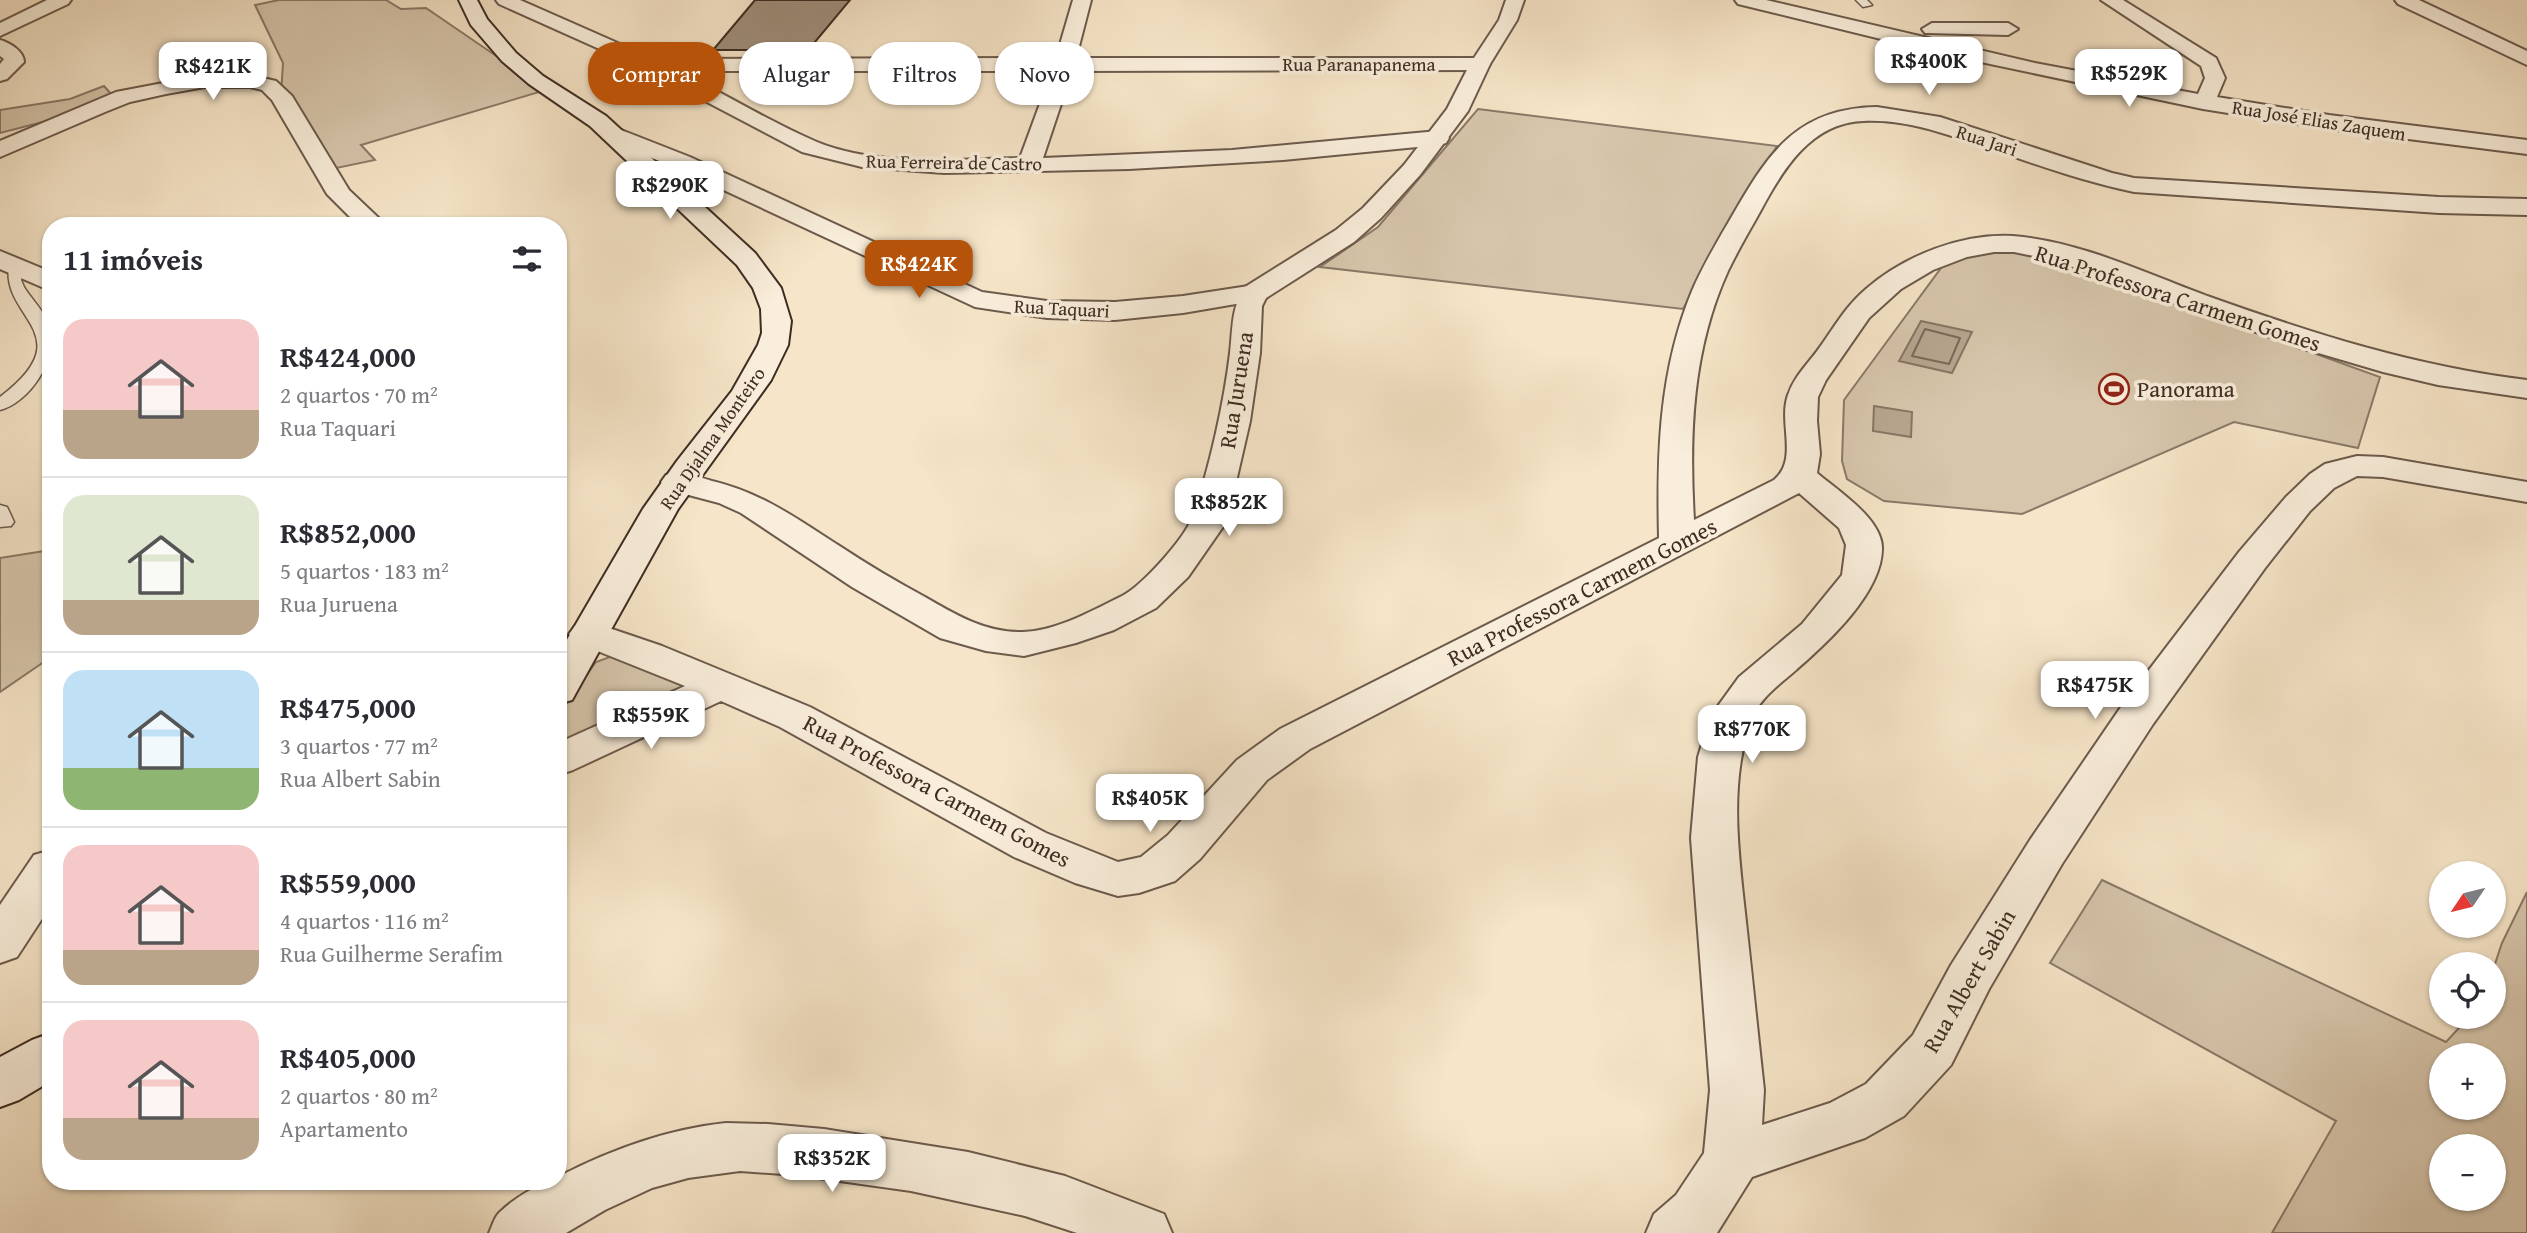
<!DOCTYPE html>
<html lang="pt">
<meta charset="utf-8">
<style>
body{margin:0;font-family:"Gentium Book Plus",serif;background:#f2f2f3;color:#2b2b33;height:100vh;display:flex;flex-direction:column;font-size:26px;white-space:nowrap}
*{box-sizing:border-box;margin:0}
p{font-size:23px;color:#7c7c81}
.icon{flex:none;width:38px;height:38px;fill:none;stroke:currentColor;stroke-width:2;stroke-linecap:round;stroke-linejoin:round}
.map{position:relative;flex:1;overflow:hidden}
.panel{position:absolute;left:42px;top:217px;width:525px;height:973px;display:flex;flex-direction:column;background:#fff;border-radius:28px;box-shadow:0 2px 5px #0004}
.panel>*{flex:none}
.top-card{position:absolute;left:588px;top:42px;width:665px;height:63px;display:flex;gap:14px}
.needle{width:46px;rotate:235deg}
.buttons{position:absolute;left:2429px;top:861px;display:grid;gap:14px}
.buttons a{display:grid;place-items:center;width:77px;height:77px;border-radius:50%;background:#fff;box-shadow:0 2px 5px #0004;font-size:35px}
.price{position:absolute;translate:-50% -60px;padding:0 16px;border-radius:14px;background:#fff;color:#222;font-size:23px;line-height:46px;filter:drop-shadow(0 2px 4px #0008)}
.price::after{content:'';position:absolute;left:50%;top:42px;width:21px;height:16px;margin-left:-10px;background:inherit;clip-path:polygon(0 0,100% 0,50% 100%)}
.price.on{background:#b45309;color:#fff}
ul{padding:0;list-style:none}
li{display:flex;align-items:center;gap:21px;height:175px;padding:0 21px}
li+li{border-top:2px solid #e1e1e2}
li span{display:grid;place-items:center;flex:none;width:196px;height:140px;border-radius:21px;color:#555}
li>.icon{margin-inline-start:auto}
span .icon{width:84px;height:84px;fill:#fffc;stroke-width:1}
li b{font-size:30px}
h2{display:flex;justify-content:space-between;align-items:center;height:84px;padding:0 21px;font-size:30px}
.chip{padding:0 24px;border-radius:28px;background:#fff;box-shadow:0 2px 5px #0004;font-size:24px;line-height:63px}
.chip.on{background:#b45309;color:#fff}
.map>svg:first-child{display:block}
.green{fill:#d7c6ac;stroke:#8a7968;stroke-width:2;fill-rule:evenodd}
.water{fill:#b7a690;stroke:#877564;stroke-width:2}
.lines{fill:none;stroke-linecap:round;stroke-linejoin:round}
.shore{stroke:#7a695a;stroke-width:2}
.building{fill:#9e8c79;stroke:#3e2c23;stroke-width:2}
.service-casing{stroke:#6c5a4c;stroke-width:3}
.minor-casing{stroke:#6c5a4c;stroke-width:4}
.tertiary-casing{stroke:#6c5a4c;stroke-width:4}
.secondary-casing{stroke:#3e2c23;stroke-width:4}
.service{fill:#f9eedb;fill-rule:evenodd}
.minor{fill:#f9eedb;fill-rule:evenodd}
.tertiary{fill:#f9eedb;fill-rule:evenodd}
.secondary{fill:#f9eedb;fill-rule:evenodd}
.labels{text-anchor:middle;stroke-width:7;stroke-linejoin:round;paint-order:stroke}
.far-street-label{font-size:19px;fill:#3e2c23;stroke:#f9eedb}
.street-label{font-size:23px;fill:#3e2c23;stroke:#f9eedb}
.poi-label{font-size:23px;fill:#3e2c23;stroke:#f9eedb;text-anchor:start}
</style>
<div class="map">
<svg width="2527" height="1233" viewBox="0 0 2527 1233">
<rect width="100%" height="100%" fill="#f6e5c8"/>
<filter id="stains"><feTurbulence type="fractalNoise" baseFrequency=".00286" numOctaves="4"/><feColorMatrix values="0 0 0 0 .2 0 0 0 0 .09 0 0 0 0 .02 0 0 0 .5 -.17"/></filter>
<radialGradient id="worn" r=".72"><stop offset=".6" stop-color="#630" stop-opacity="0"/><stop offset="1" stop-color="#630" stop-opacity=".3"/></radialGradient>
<path class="green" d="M279,0H386L401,9L426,8L546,90L361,145L375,160L327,170L281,94L283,63L255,5Z
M104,86L111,94L62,117L0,133V110L70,99Z
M1478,109L1777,146L1683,309L1320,267L1378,227Z
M2027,250L2380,377L2358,448L2234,422L2022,514L1884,501L1847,479L1842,461L1844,400L1952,253Z
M51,550V657L0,692V558Z
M615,655L693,688L558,749V714L596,662Z
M2102,880L2446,1042L2469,1017H2494V967L2502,943L2527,892V1233H2272L2336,1121L2050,963ZM2494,1055V1108H2441V1055ZM2494,1146V1199H2441V1146Z"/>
<path class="water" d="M1921,321L1972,332L1952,373L1899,361Z
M1874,406L1912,412L1911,437L1873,431Z"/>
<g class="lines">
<path class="shore" d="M1925,329L1960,338L1949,364L1912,356Z"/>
</g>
<path class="building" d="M755,0H850L805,54L768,55L772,50H713Z"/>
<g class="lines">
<g class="service-casing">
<path id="service" d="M1856,0H1867L1872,5L1863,7Z
M16,262L23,266L21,280L24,287C32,300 46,313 50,328C59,358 29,403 0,410V397C83,334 1,319 9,266Z
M0,505L7,507L14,522L11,526L0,527Z"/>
</g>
<g class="minor-casing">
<path id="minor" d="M47,0H71L68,4L0,36V23Z
M496,0H520L654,59L1056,58L1073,0H1091L1076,58H1480L1487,60L1490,64L1487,68L1480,70L1072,71L1043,158L1232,150L1438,131L1446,133L1449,138L1446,143L1438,145L1283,160L1129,169L944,173L862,167L802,152L644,69L499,4ZM679,71H1052L1020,158C955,159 879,167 817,142C770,122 725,94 679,71Z
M1735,0H1766L2035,63L2198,94L2205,78L2201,66L2101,0H2123L2216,58L2225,78L2217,97L2329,115L2527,140V154L2329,129L2203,109L1938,53L1738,4Z
M2395,0H2419L2527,51V65L2398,4Z
M1932,23H2008L2018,29L2008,35L1925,33L1922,29Z
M0,40C10,43 24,51 24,62L7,79L0,81V64L4,59L0,56Z
M205,75H250L276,81L292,96L349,190L387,226H359L327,194L272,100L262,90L250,87H205L166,94L130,102L105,112L0,157V141L116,92Z
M1877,107L1940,117L2112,173L2134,178L2439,197L2527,199V215L2439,213L2134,192C2082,181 2032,163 1982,146C1943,133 1905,119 1863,121C1811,123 1783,169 1761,210C1750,230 1738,250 1728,271C1692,350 1689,435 1694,520L1774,480C1799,459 1778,423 1788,395C1794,376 1809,363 1820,347C1835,326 1846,306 1866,289C1904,256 1961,233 2013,236C2080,241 2147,274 2210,297C2314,334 2417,367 2527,380V398L2438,385L2383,372L2298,347L2053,260L2014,252H1994L1967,257L1933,270L1901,289L1869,318L1826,380L1818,397L1817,421L1820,454L1817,473C1837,490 1881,518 1882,547C1883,592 1828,642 1796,670C1780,684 1758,699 1751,721C1727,787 1740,863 1747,931C1753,984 1758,1037 1764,1090L1762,1125L1830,1103L1866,1084L1913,1035L1951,965L2030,840L2123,704L2239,552L2286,497L2310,474L2325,464L2357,456L2383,457L2527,482V502L2383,477L2357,476L2334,488L2310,511L2265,568L2153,724L2062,864L1989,989L1951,1065L1904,1116L1865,1138L1752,1177L1717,1233H1646L1654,1214L1676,1195L1704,1153L1710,1090L1691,838L1698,757L1710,717L1739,677L1802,624L1842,575L1846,545L1839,528L1799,493L1310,749L1267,780L1200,859L1175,881L1139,893L1118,896L1075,883L1014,857L780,727L721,701L573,770L558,775V743L685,686L575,642L569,634L575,626L589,622L603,626L662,646L810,707L1046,833L1118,862L1141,857L1168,835L1237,760L1280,729L1659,538C1657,453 1659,371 1692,291C1704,263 1720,237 1735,211C1770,150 1800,108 1877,107Z
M611,126L690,157L982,292L1047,301L1115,302L1183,296L1255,285L1265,287L1269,293L1265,299L1183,313L1115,320L1047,318L975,307L674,167L603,138L600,133L603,128Z
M0,251L51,272V291L0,269Z
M51,850V905L17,957L0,963V905L34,855Z
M726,1123L768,1124L824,1129L968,1152L1065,1176L1164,1214L1172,1233H1077L1025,1216L911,1191L797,1175L740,1171L688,1178L652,1188L605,1210L566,1233H489C492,1227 494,1218 499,1213C512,1200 540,1181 558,1181V1177C610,1150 668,1129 726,1123Z"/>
</g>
<g class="tertiary-casing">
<path id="tertiary" d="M1506,0H1524L1517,20L1490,64L1468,111L1420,175L1381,218L1354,242L1266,298L1262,306L1260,353L1250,421L1227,521L1188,577L1156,608L1114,630L1076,643L1024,656L986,651L940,638L852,587L741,513L719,503L666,489L661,482L666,475C682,471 696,476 712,481C762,493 796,518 838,545C867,564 895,581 925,597C956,615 986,633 1023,632C1057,631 1093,610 1122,596C1142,586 1184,539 1192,518C1209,471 1224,403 1230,353C1233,328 1231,308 1245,287L1336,230L1363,208L1404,165L1447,109L1470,64L1499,20Z"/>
</g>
<g class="secondary-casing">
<path id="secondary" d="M459,0H477L487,19L516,53L543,76L606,116L755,253L781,288L791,321L788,345L771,380L678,509L572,700L558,704V655L643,509L677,461L732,391L758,345L762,333L761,309L753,288L737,265L590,126L529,84L502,61L471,25Z
M51,1033V1081L19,1100L0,1107V1057L32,1040Z"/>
</g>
<use href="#service" class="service"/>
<use href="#minor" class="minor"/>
<use href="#tertiary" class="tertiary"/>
<use href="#secondary" class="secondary"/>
</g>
<defs>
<g id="stadium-ring" transform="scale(1.575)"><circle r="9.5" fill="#f9eedb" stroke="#8f2418" stroke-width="1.5"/><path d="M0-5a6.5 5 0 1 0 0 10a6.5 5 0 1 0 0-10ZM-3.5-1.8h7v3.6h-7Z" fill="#8f2418"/></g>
</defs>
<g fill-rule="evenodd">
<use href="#stadium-ring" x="2114" y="389"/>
</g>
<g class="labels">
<g class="far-street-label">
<text x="1359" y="71">Rua Paranapanema</text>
<text transform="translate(2319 120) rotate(9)" y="7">Rua José Elias Zaquem</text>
<text transform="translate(1987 140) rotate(18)" y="7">Rua Jari</text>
<text transform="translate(954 162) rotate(1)" y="7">Rua Ferreira de Castro</text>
<text transform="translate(1062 308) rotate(3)" y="7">Rua Taquari</text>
<text transform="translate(712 438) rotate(-55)" y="7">Rua Djalma Monteiro</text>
</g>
<g class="street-label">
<text transform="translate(2178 298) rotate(18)" y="8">Rua Professora Carmem Gomes</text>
<text transform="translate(1236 390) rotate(-81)" y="8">Rua Juruena</text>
<text transform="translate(1582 592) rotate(-27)" y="8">Rua Professora Carmem Gomes</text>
<text transform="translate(937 791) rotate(28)" y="8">Rua Professora Carmem Gomes</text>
<text transform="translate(1969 981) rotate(-60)" y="8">Rua Albert Sabin</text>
</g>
<g class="poi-label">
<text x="2137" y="397">Panorama</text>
</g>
</g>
<rect width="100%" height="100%" filter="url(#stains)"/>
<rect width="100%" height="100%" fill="url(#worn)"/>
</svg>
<div class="buttons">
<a><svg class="needle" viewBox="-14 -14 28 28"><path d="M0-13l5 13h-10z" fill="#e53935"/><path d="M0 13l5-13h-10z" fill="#7c7c81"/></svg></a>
<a><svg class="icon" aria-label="locate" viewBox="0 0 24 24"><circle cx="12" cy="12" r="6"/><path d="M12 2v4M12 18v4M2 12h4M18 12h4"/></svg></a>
<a>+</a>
<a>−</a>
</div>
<b class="price" style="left:1929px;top:97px">R$400K</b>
<b class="price" style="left:213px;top:102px">R$421K</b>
<b class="price" style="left:2129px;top:109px">R$529K</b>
<b class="price" style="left:670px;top:221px">R$290K</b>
<b class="price on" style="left:919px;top:300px">R$424K</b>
<b class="price" style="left:1229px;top:538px">R$852K</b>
<b class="price" style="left:2095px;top:721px">R$475K</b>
<b class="price" style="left:651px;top:751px">R$559K</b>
<b class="price" style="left:1752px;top:765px">R$770K</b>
<b class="price" style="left:1150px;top:834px">R$405K</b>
<b class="price" style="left:832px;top:1194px">R$352K</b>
<div class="top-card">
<a class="chip on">Comprar</a>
<a class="chip">Alugar</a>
<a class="chip">Filtros</a>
<a class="chip">Novo</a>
</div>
<section class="panel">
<h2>11 imóveis<svg class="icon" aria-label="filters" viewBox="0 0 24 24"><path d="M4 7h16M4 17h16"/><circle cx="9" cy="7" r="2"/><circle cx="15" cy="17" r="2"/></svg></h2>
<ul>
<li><span style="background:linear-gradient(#f6c9c9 65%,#b9a48a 0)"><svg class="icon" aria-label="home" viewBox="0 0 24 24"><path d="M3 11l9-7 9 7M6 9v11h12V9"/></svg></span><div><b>R$424,000</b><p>2 quartos · 70 m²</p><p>Rua Taquari</p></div></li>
<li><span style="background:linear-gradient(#dfe7d0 75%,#b9a48a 0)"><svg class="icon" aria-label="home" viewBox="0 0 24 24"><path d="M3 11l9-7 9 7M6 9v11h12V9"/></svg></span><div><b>R$852,000</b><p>5 quartos · 183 m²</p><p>Rua Juruena</p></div></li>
<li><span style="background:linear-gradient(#bfe0f5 70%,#8fb573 0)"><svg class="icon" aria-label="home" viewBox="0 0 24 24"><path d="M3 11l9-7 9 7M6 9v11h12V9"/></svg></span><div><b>R$475,000</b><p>3 quartos · 77 m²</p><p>Rua Albert Sabin</p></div></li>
<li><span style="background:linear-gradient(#f6c9c9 75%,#b9a48a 0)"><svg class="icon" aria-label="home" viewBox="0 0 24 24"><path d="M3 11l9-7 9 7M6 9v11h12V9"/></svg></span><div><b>R$559,000</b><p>4 quartos · 116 m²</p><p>Rua Guilherme Serafim</p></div></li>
<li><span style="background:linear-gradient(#f6c9c9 70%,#b9a48a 0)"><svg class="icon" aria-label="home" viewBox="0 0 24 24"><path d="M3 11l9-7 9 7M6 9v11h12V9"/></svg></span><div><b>R$405,000</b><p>2 quartos · 80 m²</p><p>Apartamento</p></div></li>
</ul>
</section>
</div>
